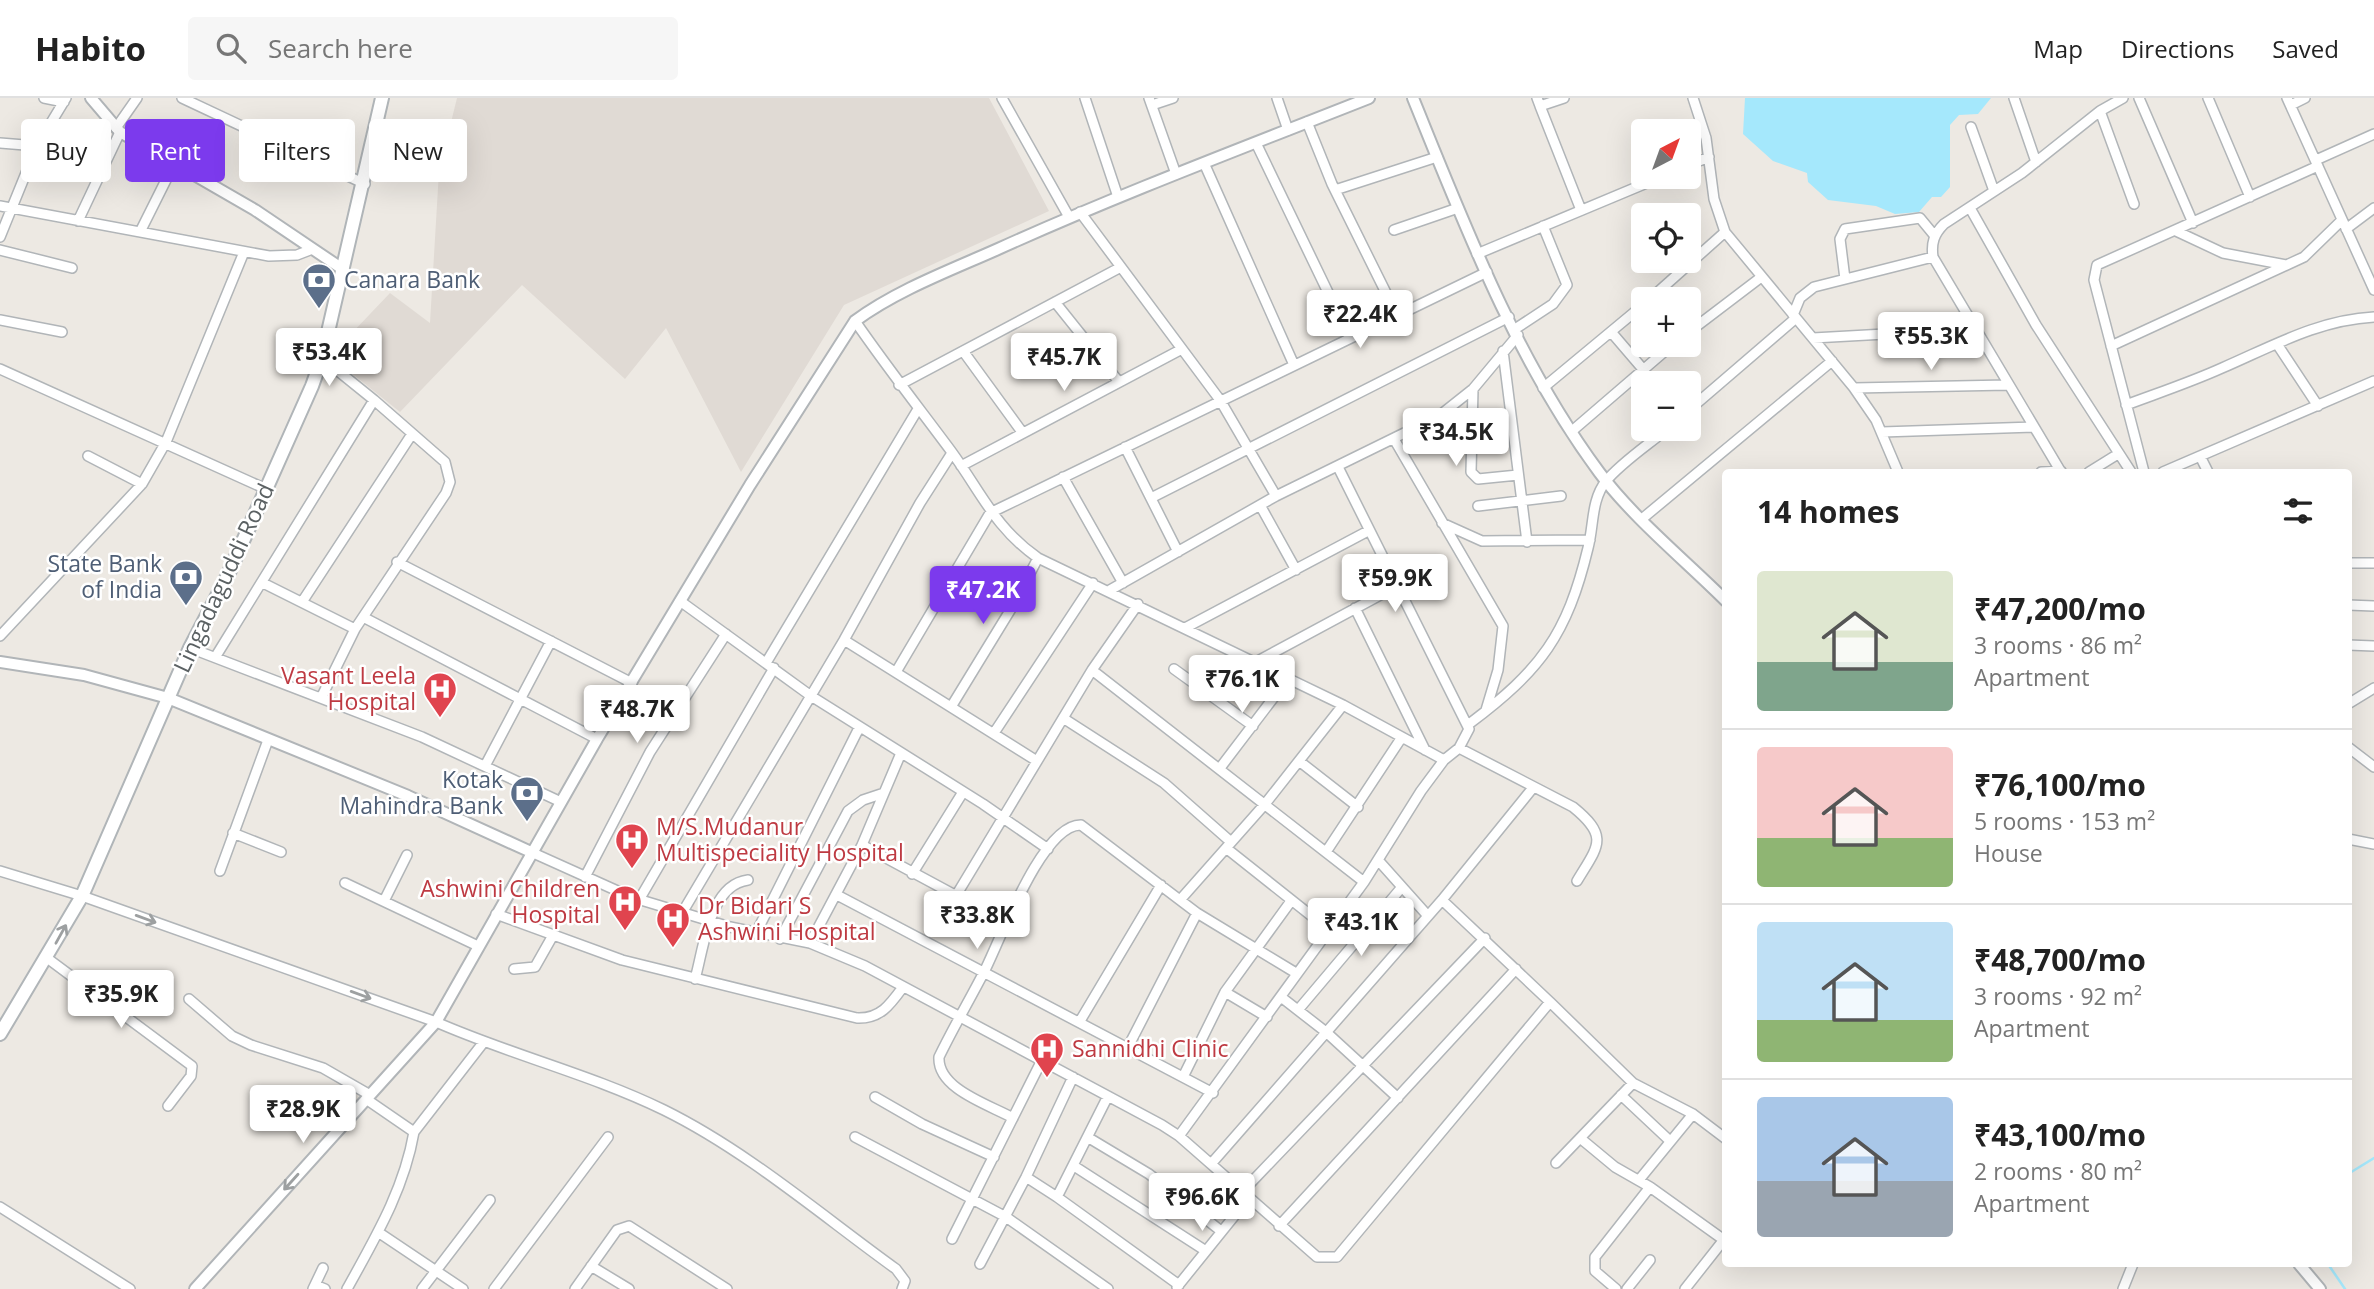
<!DOCTYPE html>
<meta charset="utf-8">
<style>
body{margin:0;font-family:"Open Sans",sans-serif;background:#f6f6f6;color:#222;height:100vh;display:flex;flex-direction:column;font-size:26px;white-space:nowrap}
*{box-sizing:border-box;margin:0}
p{font-size:23px;color:#767676}
.icon{flex:none;width:38px;height:38px;fill:none;stroke:currentColor;stroke-width:2;stroke-linecap:round;stroke-linejoin:round}
.map{position:relative;flex:1;overflow:hidden}
.side{position:absolute;left:1722px;top:371px;width:630px;height:798px;display:flex;flex-direction:column;background:#fff;border-radius:7px;box-shadow:0 7px 28px #0002}
.side>*{flex:none}
.guide{position:absolute;left:21px;top:21px;width:665px;height:63px;display:flex;gap:14px}
.needle{width:46px;rotate:41deg}
.fabs{position:absolute;left:1631px;top:21px;display:grid;gap:14px}
.fabs a{display:grid;place-items:center;width:70px;height:70px;border-radius:7px;background:#fff;box-shadow:0 7px 28px #0002;font-size:35px}
.price{position:absolute;translate:-50% -60px;padding:0 16px;border-radius:7px;background:#fff;color:#222;font-size:23px;line-height:46px;filter:drop-shadow(0 2px 4px #0008)}
.price::after{content:'';position:absolute;left:50%;top:42px;width:21px;height:16px;margin-left:-10px;background:inherit;clip-path:polygon(0 0,100% 0,50% 100%)}
.price.selected{background:#7c3aed;color:#fff}
ul{padding:0;list-style:none}
li{display:flex;align-items:center;gap:21px;height:175px;padding:0 35px}
li+li{border-top:2px solid #e0e0e0}
li span{display:grid;place-items:center;flex:none;width:196px;height:140px;border-radius:7px;color:#555}
li>.icon{margin-inline-start:auto}
span .icon{width:84px;height:84px;fill:#fffc;stroke-width:1}
li b{font-size:30px}
h2{display:flex;justify-content:space-between;align-items:center;height:84px;padding:0 35px;font-size:30px}
.tag{padding:0 24px;border-radius:7px;background:#fff;box-shadow:0 7px 28px #0002;font-size:24px;line-height:63px}
.tag.selected{background:#7c3aed;color:#fff}
header{display:flex;align-items:center;gap:42px;box-sizing:border-box;height:98px;padding:0 35px;background:#fff;border-bottom:2px solid #e0e0e0}
header strong{font-size:33px}
nav{display:flex;gap:38px;margin-inline-start:auto;font-size:24px}
.search{width:490px;height:63px;background:#f6f6f6;display:flex;align-items:center;gap:18px;box-sizing:border-box;padding:0 24px;border-radius:7px;color:#767676;font-size:26px}
.map>svg:first-child{display:block}
.education{fill:#e0dad4}
.water{fill:#a5e8fc}
.lines{fill:none;stroke-linecap:round;stroke-linejoin:round}
.stream{stroke:#a5e8fc;stroke-width:2.5}
.minor-casing{stroke:#b1b5b8;stroke-width:12}
.tertiary-casing{stroke:#b1b5b8;stroke-width:14}
.secondary-casing{stroke:#b0b5b8;stroke-width:16}
.minor{stroke:#fff;stroke-width:9}
.tertiary{stroke:#fff;stroke-width:10}
.secondary{stroke:#fff;stroke-width:12}
.oneway{stroke:#9da0a1}
.labels{text-anchor:middle;stroke-width:5;stroke-linejoin:round;paint-order:stroke}
.service-label{font-size:23px;fill:#4e5e75;stroke:#fff;text-anchor:end}
.street-label{font-size:23px;fill:#5b6163;stroke:#fff}
.health-label{font-size:23px;fill:#be3a42;stroke:#fff;text-anchor:start}
</style>
<header>
<strong>Habito</strong>
<div class="search"><svg class="icon" aria-label="search" viewBox="0 0 24 24"><circle cx="10" cy="10" r="6"/><path d="M15 15l6 6"/></svg>Search here</div>
<nav><a>Map</a><a>Directions</a><a>Saved</a></nav>
</header>
<div class="map">
<svg width="2374" height="1191" viewBox="0 0 2374 1191">
<rect width="100%" height="100%" fill="#ede9e3"/>
<path class="education" d="M457,0H989L1049,113L844,207L741,374L666,230L625,281L522,187L400,314L330,258L390,195L430,225L439,73Z"/>
<path class="water" d="M1745,0H1991L1978,16L1959,17L1950,27V89L1941,99H1932L1919,114L1895,116L1876,108L1828,102L1808,84L1807,75L1773,63L1743,36Z"/>
<g class="lines">
<path class="stream" d="M2348,1076L2374,1060
M2328,1166L2345,1191"/>
<g class="minor-casing">
<path id="minor" d="M44,0L64,4
M182,0L365,86
M1002,0L1069,119
M1085,0L1118,99
M1149,0L1176,76
M1277,0L1288,32
M1537,0L1540,8L1564,0
M1693,0L1706,40L1714,101L1725,134L1854,290L1876,322L1898,374
M2014,0L2036,64
M2123,0L2100,13L2134,106
M2139,0L2193,125
M2208,0L2250,99
M2287,0L2374,192
M1152,7L1173,0
M2291,7L2305,0
M1540,8L1581,112
M1307,24L1332,86L1397,217
M1971,29L1994,93
M116,30L137,0
M0,45L37,48
M1256,45L1350,240
M2316,62L2374,36
M1204,65L1294,267
M1689,67L1709,59
M1335,92L1437,59
M0,108L269,158L297,157L310,152
M1970,110L2036,227L2131,374
M1080,114L1220,302L1276,398L1110,492
M78,123L120,34
M2346,131L2374,110
M1394,132L1458,110
M2176,133L2223,155L2286,167
M140,134L174,66
M0,139L37,48L66,0
M0,152L72,170
M1477,156L1661,79
M1845,181L1840,141L1845,131L1920,120L1934,137
M1650,201L1725,134
M1055,204L1119,284
M1793,217L1800,200L1814,189L1933,159
M0,222L62,234
M855,223C886,268 919,310 951,353C981,394 995,430 1038,460L1343,607L1444,662
M1515,231L1553,206L1567,187L1543,128
M1689,234L1760,180
M1612,235L1642,270
M1813,240L1975,231
M2277,246L2318,308
M2111,248L2304,159L2342,122
M963,253L1022,334
M1503,253L1527,444
M0,271L266,391
M899,287L1121,169
M1543,290L1643,207
M1854,290L2008,287
M1473,291L1471,374L1478,381L1518,377
M2126,307C2158,295 2191,284 2222,270C2273,248 2318,222 2374,219
M1689,312L1796,220
M1572,333L1672,247
M1882,334L2034,329
M1394,341L1503,528L1498,572L1486,612
M1125,349L1178,454
M88,358L142,386
M2200,358L2208,374
M961,368L1182,251
M2041,374L2061,373
M2061,374L1933,159C1931,145 1934,136 1944,126L2022,75L2100,13
M2089,374L2118,356
M2144,374L2094,182L2097,167L2318,68
M2163,374L2374,283
M1063,379L1123,485
M1276,398L1439,318L1473,291L1518,237
M1151,400L1509,219
M1260,407L1296,472
M1478,408L1561,398
M1643,420L1832,263
M1442,425L1482,443L1590,442
M397,464L632,585
M2348,465H2374
M263,485L355,531L446,395L450,384L445,364L374,302
M680,503L811,598L983,706L1048,751
M302,504L412,336
M2348,507L2374,508
M1355,510L1425,652
M363,519L597,641
M1185,530L1368,433
M0,538L142,386L166,344L244,154
M844,542L1037,663
M2348,547L2374,548
M190,550L422,639L561,704
M216,558L374,302L322,260
M766,565L918,311
M1254,565L1397,488
M1174,571L1253,628
M1092,572L1364,784
M896,574L990,415L1487,174
M322,598L355,531
M2348,606L2374,590
M951,609L1014,506L1038,460
M1063,620L1164,685L1231,744
M1469,626C1541,572 1567,537 1588,450C1594,427 1591,402 1606,383C1622,364 1648,347 1667,331
M994,635L1093,485
M2348,649L2374,669
M1459,650L1573,709C1610,739 1598,748 1577,783
M1299,663L1358,709
M486,666L551,543
M1220,670L1287,582
M233,735L281,754
M2348,741L2374,746
M862,747L901,655
M1226,750L1328,831
M531,754L631,799L730,829L810,845L865,868L1162,1027L1179,1038L1317,1159H1337L1550,904L1442,802
M1326,754L1402,639
M1378,762L1428,818
M0,773L82,798L436,924C511,957 590,976 664,1012C747,1053 821,1117 896,1171L905,1183L902,1191
M220,773L268,642
M912,776L963,694
M585,779L650,654L726,536
M345,785L478,848
M957,796L1092,572L1138,506
M837,797L1213,995
M639,802L774,570
M1180,802L1265,706L1343,607
M384,803L407,757
M682,815L844,542L920,405L952,355
M496,816L622,862L857,920C880,921 890,907 903,889
M756,835L859,630
M780,841L848,713L863,702L884,695
M810,845L862,747L1005,824
M47,860L192,968L191,978L168,1008
M514,871L535,869L552,839
M695,881C704,850 709,787 748,782
M1225,894L1267,919
M1281,899L1326,934L1398,1000
M189,901L232,938L251,947L323,970L370,997
M1550,904L1633,985L1693,1016L1726,1041
M1298,912L1402,789
M1080,923L1161,787
M1128,949L1197,815
M1183,979L1225,894L1291,803
M1621,997L1670,1043
M1108,998L1057,1099L1179,1187
M875,999L922,1026L994,1059
M1013,1020C990,1007 937,991 939,959C953,930 969,903 984,874C1000,843 1042,726 1081,727L1197,815L1296,875
M414,1034L483,945
M1179,1038L1364,784L1421,693L1444,662L1459,650L1469,631L1338,369
M855,1039L1006,1119L1108,1191
M1089,1040L1149,1076L1221,1133
M1580,1040L1615,1069L1650,1089L1724,1142
M1556,1065L1633,985
M1211,1066L1442,802L1532,691
M1074,1068L1206,1153
M1026,1079L1057,1099
M1639,1082L1693,1016
M1241,1095L1485,840
M0,1109L130,1191
M1279,1128L1516,871
M378,1134L463,1191
M952,1141L1041,964
M980,1166L1026,1079L1073,979
M591,1168L629,1191
M315,1187L325,1191
M1177,1189L1248,1101
M313,1191L323,1170
M347,1191C375,1140 404,1092 414,1034L366,1001
M422,1191L490,1102
M494,1191L608,1039
M575,1191L617,1132L629,1128L727,1191
M1616,1191L1595,1173V1159L1650,1089
M1627,1191L1650,1162
M1685,1191L1726,1139
M2123,1191L2133,1166"/>
</g>
<g class="tertiary-casing">
<path id="tertiary" d="M91,0L120,34L255,112L344,172
M1413,0C1465,128 1516,262 1599,374C1632,419 1686,463 1726,503
M0,564L84,577L168,600L408,698L531,754
M2299,1166L2320,1191
M195,1191L436,924L597,641L750,387L855,223C897,192 951,172 998,151C1120,96 1245,49 1369,0"/>
</g>
<g class="secondary-casing">
<path id="secondary" d="M0,936L82,798L190,550L227,479L312,288L322,260L382,0"/>
</g>
<use href="#minor" class="minor"/>
<use href="#tertiary" class="tertiary"/>
<use href="#secondary" class="secondary"/>
</g>
<defs><path id="oneway-shaft" d="M-6 0H5M1.5-3L5.5 0L1.5 3" fill="none" stroke-width="1.6" stroke-linecap="round" stroke-linejoin="round" transform="scale(1.75)"/></defs>
<g class="oneway">
<use href="#oneway-shaft" transform="translate(146 821) rotate(20)"/>
<use href="#oneway-shaft" transform="translate(61 836) rotate(-61)"/>
<use href="#oneway-shaft" transform="translate(361 897) rotate(20)"/>
<use href="#oneway-shaft" transform="translate(291 1084) rotate(132)"/>
</g>
<defs>
<g id="bank-pin" transform="scale(1.75)"><path d="M0 17L-7.5 6A9.5 9.5 0 1 1 7.5 6Z" fill="#5c6f8a" stroke="#fff"/><path d="M-6-4H6V4H-6ZM0-2.3a2.3 2.3 0 1 0 0 4.6a2.3 2.3 0 1 0 0-4.6Z" fill="#fff"/></g>
<g id="hospital-pin" transform="scale(1.75)"><path d="M0 17L-7.5 6A9.5 9.5 0 1 1 7.5 6Z" fill="#e0444e" stroke="#fff"/><path d="M-5-5h3v3.5h4V-5h3V5h-3V1.5h-4V5h-3Z" fill="#fff"/></g>
</defs>
<g fill-rule="evenodd">
<use href="#bank-pin" x="319" y="182"/>
<use href="#bank-pin" x="186" y="479"/>
<use href="#hospital-pin" x="440" y="591"/>
<use href="#bank-pin" x="527" y="695"/>
<use href="#hospital-pin" x="632" y="742"/>
<use href="#hospital-pin" x="625" y="804"/>
<use href="#hospital-pin" x="673" y="821"/>
<use href="#hospital-pin" x="1047" y="951"/>
</g>
<g class="labels">
<g class="service-label">
<text x="344" y="190" text-anchor="start">Canara Bank</text>
<text x="162" y="474">State Bank<tspan x="162" dy="26">of India</tspan></text>
<text x="503" y="690">Kotak<tspan x="503" dy="26">Mahindra Bank</tspan></text>
</g>
<g class="street-label">
<text transform="translate(224 480) rotate(-65)" y="8">Lingadaguddi Road</text>
</g>
<g class="health-label">
<text x="416" y="586" text-anchor="end">Vasant Leela<tspan x="416" dy="26">Hospital</tspan></text>
<text x="656" y="737">M/S.Mudanur<tspan x="656" dy="26">Multispeciality Hospital</tspan></text>
<text x="600" y="799" text-anchor="end">Ashwini Children<tspan x="600" dy="26">Hospital</tspan></text>
<text x="698" y="816">Dr Bidari S<tspan x="698" dy="26">Ashwini Hospital</tspan></text>
<text x="1072" y="959">Sannidhi Clinic</text>
</g>
</g>
</svg>
<div class="fabs">
<a><svg class="needle" viewBox="-14 -14 28 28"><path d="M0-13l5 13h-10z" fill="#e53935"/><path d="M0 13l5-13h-10z" fill="#767676"/></svg></a>
<a><svg class="icon" aria-label="locate" viewBox="0 0 24 24"><circle cx="12" cy="12" r="6"/><path d="M12 2v4M12 18v4M2 12h4M18 12h4"/></svg></a>
<a>+</a>
<a>−</a>
</div>
<b class="price" style="left:1360px;top:252px">₹22.4K</b>
<b class="price" style="left:1931px;top:274px">₹55.3K</b>
<b class="price" style="left:329px;top:290px">₹53.4K</b>
<b class="price" style="left:1064px;top:295px">₹45.7K</b>
<b class="price" style="left:1456px;top:370px">₹34.5K</b>
<b class="price" style="left:1395px;top:516px">₹59.9K</b>
<b class="price selected" style="left:983px;top:528px">₹47.2K</b>
<b class="price" style="left:1242px;top:617px">₹76.1K</b>
<b class="price" style="left:637px;top:647px">₹48.7K</b>
<b class="price" style="left:977px;top:853px">₹33.8K</b>
<b class="price" style="left:1361px;top:860px">₹43.1K</b>
<b class="price" style="left:121px;top:932px">₹35.9K</b>
<b class="price" style="left:303px;top:1047px">₹28.9K</b>
<b class="price" style="left:1202px;top:1135px">₹96.6K</b>
<div class="guide">
<a class="tag">Buy</a>
<a class="tag selected">Rent</a>
<a class="tag">Filters</a>
<a class="tag">New</a>
</div>
<section class="side">
<h2>14 homes<svg class="icon" aria-label="filters" viewBox="0 0 24 24"><path d="M4 7h16M4 17h16"/><circle cx="9" cy="7" r="2"/><circle cx="15" cy="17" r="2"/></svg></h2>
<ul>
<li><span style="background:linear-gradient(#dfe7d0 65%,#7fa58c 0)"><svg class="icon" aria-label="home" viewBox="0 0 24 24"><path d="M3 11l9-7 9 7M6 9v11h12V9"/></svg></span><div><b>₹47,200/mo</b><p>3 rooms · 86 m²</p><p>Apartment</p></div></li>
<li><span style="background:linear-gradient(#f6c9c9 65%,#8fb573 0)"><svg class="icon" aria-label="home" viewBox="0 0 24 24"><path d="M3 11l9-7 9 7M6 9v11h12V9"/></svg></span><div><b>₹76,100/mo</b><p>5 rooms · 153 m²</p><p>House</p></div></li>
<li><span style="background:linear-gradient(#bfe0f5 70%,#8fb573 0)"><svg class="icon" aria-label="home" viewBox="0 0 24 24"><path d="M3 11l9-7 9 7M6 9v11h12V9"/></svg></span><div><b>₹48,700/mo</b><p>3 rooms · 92 m²</p><p>Apartment</p></div></li>
<li><span style="background:linear-gradient(#a9c7e8 60%,#9aa5b1 0)"><svg class="icon" aria-label="home" viewBox="0 0 24 24"><path d="M3 11l9-7 9 7M6 9v11h12V9"/></svg></span><div><b>₹43,100/mo</b><p>2 rooms · 80 m²</p><p>Apartment</p></div></li>
</ul>
</section>
</div>
